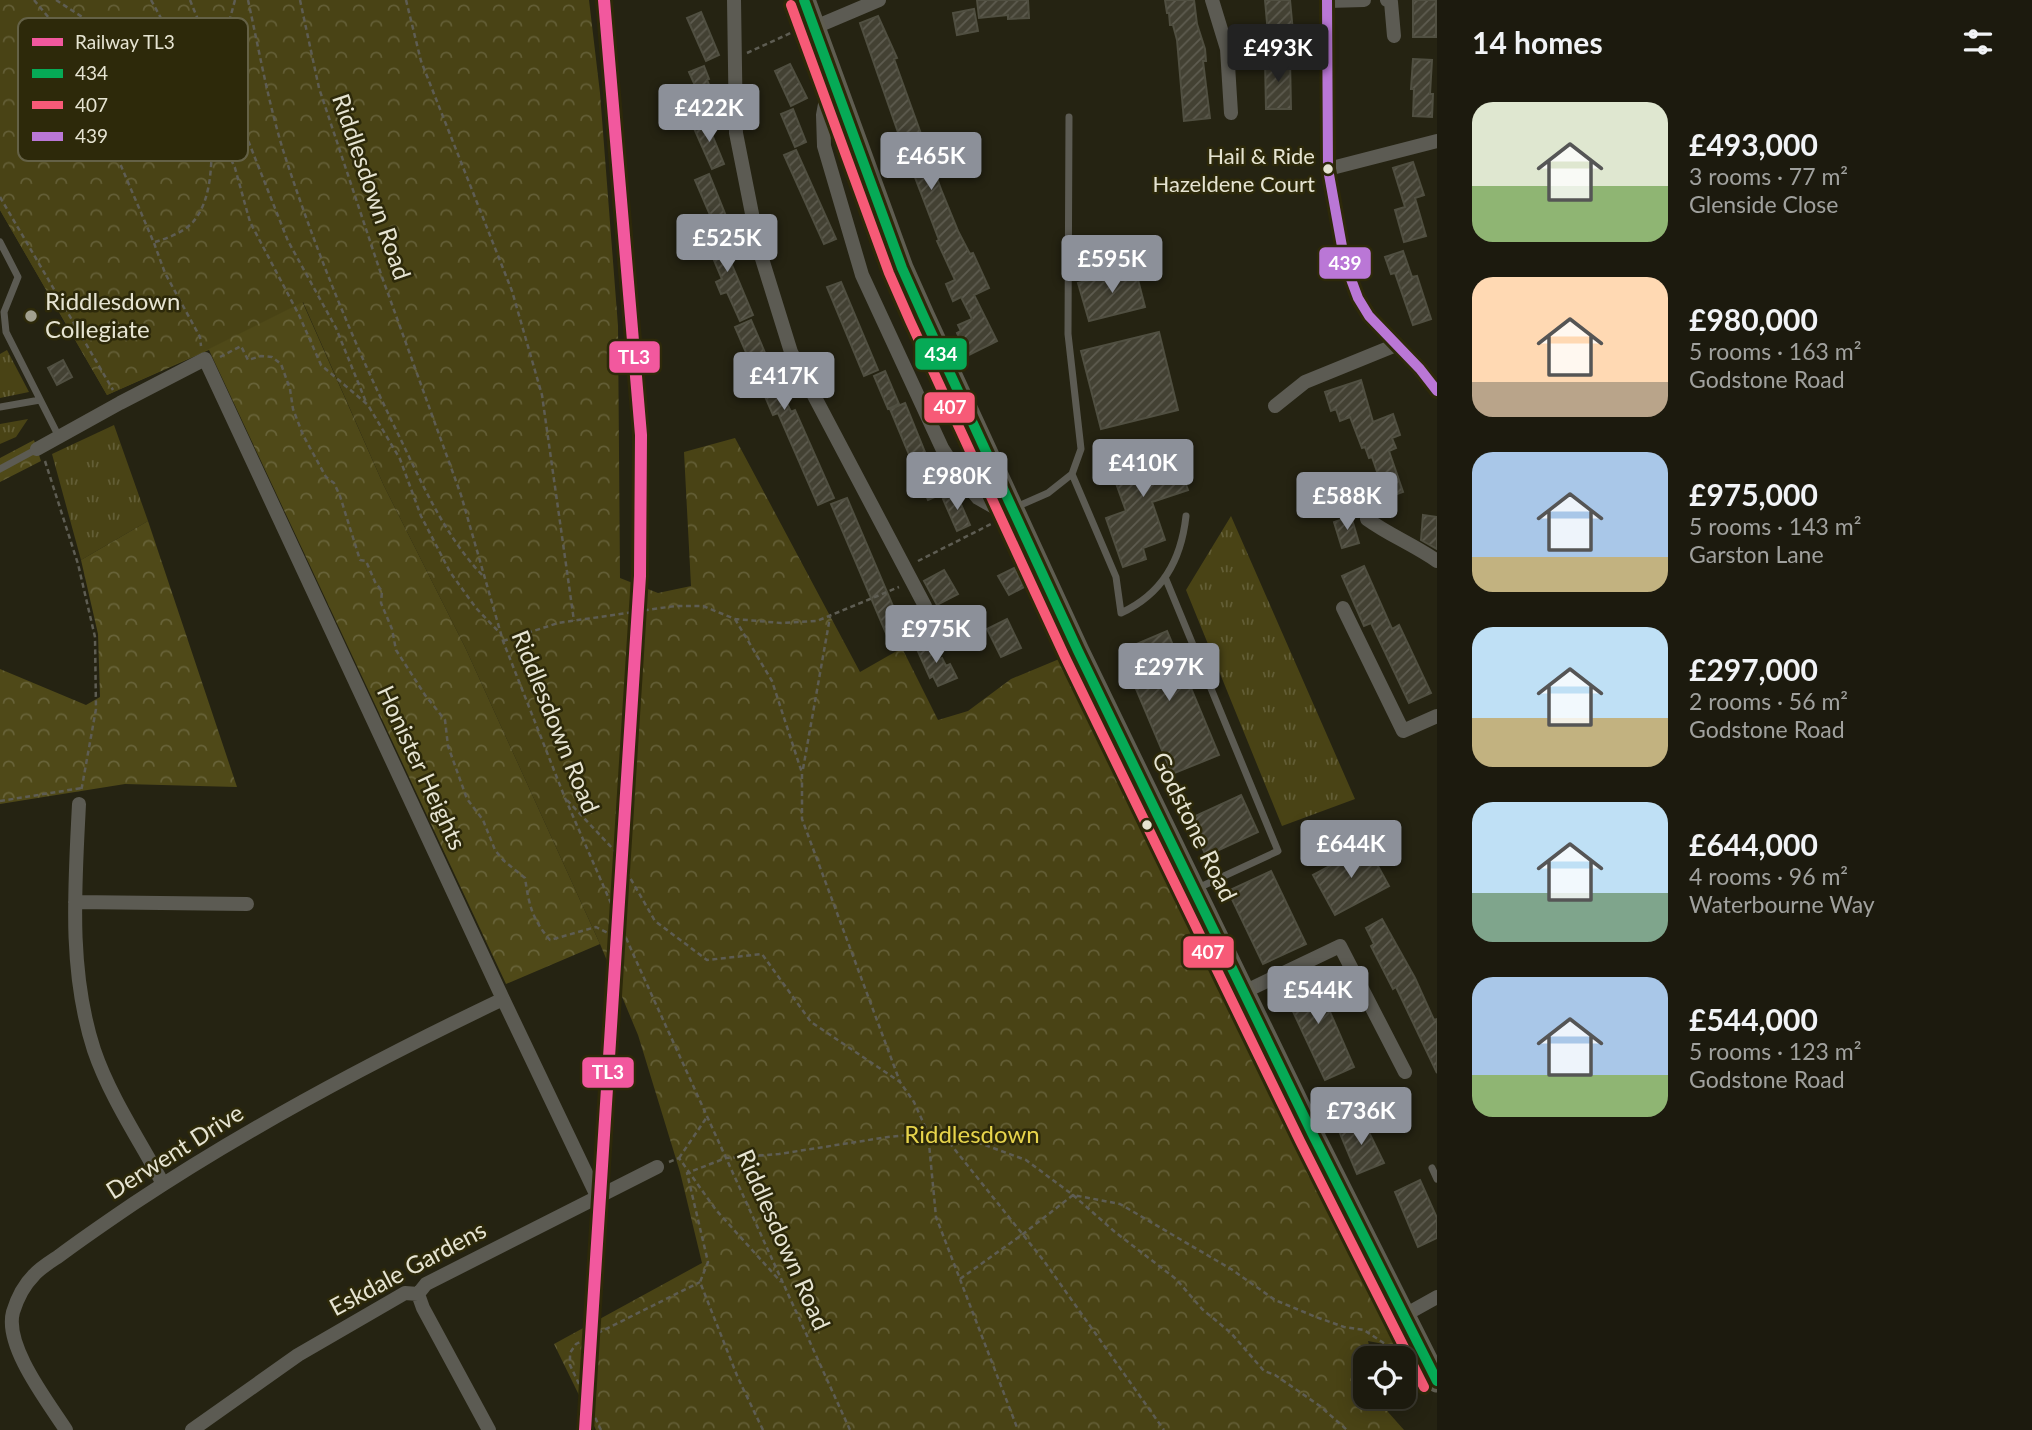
<!DOCTYPE html>
<meta charset="utf-8">
<style>
body{margin:0;font-family:Lato,sans-serif;background:#252317;color:#f1f3f6;height:100vh;display:flex;flex-direction:column;font-size:26px;white-space:nowrap}
*{box-sizing:border-box;margin:0}
p{font-size:23px;color:#a0a19e}
.icon{flex:none;width:38px;height:38px;fill:none;stroke:currentColor;stroke-width:2;stroke-linecap:round;stroke-linejoin:round}
.map{position:relative;flex:1;overflow:hidden}
.side{display:flex;flex-direction:column;background:#1c1a0e;width:595px}
.side>*{flex:none}
.controls{position:absolute;left:1353px;top:1346px;display:grid;gap:14px}
.controls a{display:grid;place-items:center;width:63px;height:63px;border-radius:14px;background:#1c1a0e;box-shadow:0 4px 18px #0003,0 0 0 2px #3a382e;font-size:35px}
.price{position:absolute;translate:-50% -60px;padding:0 16px;border-radius:7px;background:#8c9099;color:#fff;font-size:23px;line-height:46px;filter:drop-shadow(0 2px 4px #0008)}
.price::after{content:'';position:absolute;left:50%;top:42px;width:21px;height:16px;margin-left:-10px;background:inherit;clip-path:polygon(0 0,100% 0,50% 100%)}
.price.on{background:#222;color:#fff}
ul{padding:0;list-style:none}
li{display:flex;align-items:center;gap:21px;height:175px;padding:0 35px}
li span{display:grid;place-items:center;flex:none;width:196px;height:140px;border-radius:21px;color:#555}
li>.icon{margin-inline-start:auto}
span .icon{width:84px;height:84px;fill:#fffc;stroke-width:1}
li b{font-size:30px}
h2{display:flex;justify-content:space-between;align-items:center;height:84px;padding:0 35px;font-size:30px}
main{display:flex;flex:1;min-height:0}
.map>svg:first-child{display:block}
.grass{fill:url(#grass-tufts)}
.forest{fill:url(#forest-crowns)}
.park{fill:url(#park-crowns)}
.building{fill:url(#building-hatch);stroke:#504f41;stroke-width:2}
.lines{fill:none;stroke-linecap:round;stroke-linejoin:round}
.path{stroke:#5e5d53;stroke-width:2.5;stroke-dasharray:5 3.5;stroke-linecap:butt}
.service{stroke:#5c5b53;stroke-width:7}
.minor{stroke:#5c5b53;stroke-width:14}
.trunk{stroke:#5f5d51;stroke-width:23}
.bus-1-casing{stroke:#2d290a;stroke-width:16}
.bus-2-casing{stroke:#2d290a;stroke-width:16}
.bus-3-casing{stroke:#2d290a;stroke-width:16}
.bus-1{stroke:#06aa56;stroke-width:10}
.bus-2{stroke:#f75a77;stroke-width:10}
.bus-3{stroke:#ba77d6;stroke-width:10}
.rail-1-casing{stroke:#2d290a;stroke-width:18}
.rail-1{stroke:#f2589e;stroke-width:12}
.bus-dot{fill:#e6e4d2;stroke:#2d290a;stroke-width:2.5}
.poi-dot{fill:#a2a08f;stroke:#2d290a;stroke-width:2.5}
.labels{text-anchor:middle;stroke-width:5;stroke-linejoin:round;paint-order:stroke}
.bus-label{font-size:22px;fill:#e6e4d2;stroke:#2d290a;text-anchor:end}
.street-label{font-size:24px;fill:#e6e4d2;stroke:#2d290a}
.poi-label{font-size:24px;fill:#e6e4d2;stroke:#2d290a;text-anchor:start}
.park-label{font-size:24px;fill:#e7d44c;stroke:#2d290a}
.key{fill:#2d290a;stroke:#646146;stroke-width:2}
.key-label{font-size:19px;fill:#e6e4d2}
.line-badge{stroke:#2d290a;stroke-width:2.5}
.badge-label{font-size:19px;text-anchor:middle;font-weight:bold;fill:#fff}
</style>
<main>
<div class="map">
<svg width="1437" height="1430" viewBox="0 0 1437 1430">
<defs>
<pattern id="grass-tufts" width="24" height="20" patternUnits="userSpaceOnUse" patternTransform="scale(1.75)"><rect width="24" height="20" fill="#494315"/><path d="M3 7l-1-3M5 7V3M7 7l1-3M15 17l-1-3M17 17v-4M19 17l1-3" fill="none" stroke="#635e36"/></pattern>
<pattern id="forest-crowns" width="20" height="18" patternUnits="userSpaceOnUse" patternTransform="scale(1.75)"><rect width="20" height="18" fill="#4f4918"/><path d="M2 6a3 3 0 1 1 6 0M12 15a3 3 0 1 1 6 0" fill="none" stroke="#686339"/></pattern>
<pattern id="park-crowns" width="20" height="18" patternUnits="userSpaceOnUse" patternTransform="scale(1.75)"><rect width="20" height="18" fill="#494315"/><path d="M2 6a3 3 0 1 1 6 0M12 15a3 3 0 1 1 6 0" fill="none" stroke="#635e36"/></pattern>
<pattern id="building-hatch" width="6" height="6" patternUnits="userSpaceOnUse" patternTransform="scale(1.75)"><rect width="6" height="6" fill="#434133"/><path d="M-1 1l2-2M0 6l6-6M5 7l2-2" fill="none" stroke="#5e5c50"/></pattern>
</defs>
<rect width="100%" height="100%" fill="#252312"/>
<path class="grass" d="M7,350L29,392L0,398V354Z
M28,419L16,437L0,444V424Z
M114,425L148,521L81,560L52,454Z
M1231,516L1355,799L1282,826L1186,590Z"/>
<path class="forest" d="M0,0L260,206L384,486L465,647L600,944L506,984L209,350L107,395L0,210Z
M34,440L41,461L0,482V458Z
M148,521L237,787L125,784L0,804V669L86,705L100,697L98,634L81,560Z"/>
<path class="park" d="M0,0H589L600,93L618,326L620,578L658,593L691,586L684,452L735,438L860,672L902,648L938,720L968,711L1011,679L1064,657L1405,1348L1368,1341L1372,1358H1365V1396L1384,1397L1388,1412L1404,1430H596L554,1344L702,1263L680,1172L638,1035L600,944L465,647L384,486L303,302L209,349L107,395L0,210Z"/>
<path class="building" d="M977,0H1028L1029,18L1008,19V15L979,18Z
M1165,0H1194L1197,24L1205,49L1206,61H1203L1210,118L1184,121L1177,40L1173,25H1170L1169,13H1167Z
M1265,0H1290L1293,32L1268,34Z
M1413,0H1436V37H1413Z
M974,9L978,31L957,35L953,13Z
M701,12L719,55L706,61L687,18Z
M878,16L897,58L894,59L942,192L958,231L970,254L973,253L989,288L974,295L997,341L967,356L957,333L961,331L958,325L972,319L961,297L953,301L946,284L955,280L937,241L939,240L901,141L860,23Z
M1290,59L1291,109H1266L1265,60Z
M1413,59L1432,60L1430,94H1433L1432,117L1413,116L1414,89H1411Z
M790,64L807,98L791,106L775,71Z
M704,66L709,79L707,80L720,110L708,115L689,72Z
M793,109L806,142L795,147L781,114Z
M706,120L724,164L712,169L693,126Z
M796,150L836,239L824,244L784,155Z
M1413,162L1424,195L1415,198L1426,236L1404,242L1395,210L1405,207L1393,168Z
M709,174L726,216L713,222L695,180Z
M716,227L753,315L740,321L727,292L721,294L716,282L722,279L702,232Z
M1403,251L1412,277L1417,276L1431,319L1413,325L1395,273L1391,274L1385,257Z
M1135,268L1145,307L1089,321L1078,283Z
M841,282L878,370L864,376L827,287Z
M751,320L784,397L791,412L795,410L834,498L818,505L778,413L773,415L735,327Z
M1159,332L1178,410L1101,429L1081,351Z
M63,360L72,377L57,385L48,368Z
M885,371L899,404L888,409L874,376Z
M1361,380L1373,422L1393,414L1400,435L1392,438L1396,448L1389,451L1403,492L1386,498L1372,457L1369,458L1365,447L1362,448L1350,417L1340,421L1336,409L1331,411L1325,392Z
M905,403L942,494L928,500L890,409Z
M1172,444L1188,490L1152,502L1165,540L1143,548L1146,559L1123,567L1106,518L1126,511L1108,461L1134,452L1135,457Z
M956,493L970,525L957,531L943,499Z
M847,498L907,639L891,645L831,504Z
M1423,515L1437,517V549L1421,540Z
M1351,516L1359,543L1342,548L1334,522Z
M1364,566L1392,629L1399,625L1431,693L1409,703L1371,623L1364,626L1342,576Z
M1014,568L1024,587L1009,595L998,576Z
M944,570L958,594L937,605L924,581Z
M1007,619L1021,648L1001,657L987,629Z
M1167,631L1219,755L1172,774L1120,651Z
M929,642L937,660L942,658L946,666L950,664L957,678L938,686L933,676L930,678L916,647Z
M1241,795L1258,832L1206,856L1189,819Z
M1367,846L1389,886L1335,915L1313,875Z
M1271,871L1306,944L1263,964L1228,891Z
M1382,919L1415,978L1434,1020L1437,1019V1073L1396,987L1393,989L1371,946L1374,944L1366,928Z
M1313,973L1354,1067L1325,1080L1282,988Z
M1363,1120L1384,1163L1357,1174L1339,1131Z
M1420,1180L1437,1218V1238L1418,1247L1395,1192Z"/>
<g class="lines">
<path class="path" d="M34,0L49,18L101,119L154,243L165,273L200,337L201,346
M56,0L201,94L228,97
M151,0L195,80L235,168L250,222L299,315L321,365L368,405L400,459L421,516L450,572L476,608L498,631
M190,0C202,31 219,60 209,93
M235,0L214,78L234,105L288,241L336,328L366,402
M248,0C259,50 268,101 283,150C315,249 355,347 401,440C424,488 446,537 483,576
M300,0L319,88L382,277L461,495L503,641L565,798L634,956L850,1430
M406,0L421,61L512,291L542,395L574,621
M747,53L795,31
M0,197L113,390
M155,242C168,238 184,232 193,222C215,196 211,153 212,122
M220,357L241,346L248,360L261,356L272,357L281,364L290,389L293,409L303,435L326,477L334,483L340,496L360,560L366,561L375,582L382,591L381,603L392,629L396,650L425,695L445,720L448,746L467,799L483,820L495,850L503,860L525,878C529,905 532,919 550,940L596,927L612,935L626,938
M45,461L78,564L95,637L96,709L81,792
M918,561L993,523
M735,619L772,681L802,773V819L900,1082
M503,641L558,623L675,606H703L735,619L781,623L817,621L899,587
M803,769L830,617
M567,800L614,850L655,921L707,960L762,954L811,1022L900,1082L914,1102L928,1133L936,1217L1018,1430
M0,801L82,788
M944,1136L1044,1261L1164,1430
M679,1158L707,1117
M669,1162L679,1158L716,1210L781,1282
M960,1279L1023,1234L1073,1195L1120,1204L1231,1269L1275,1300L1316,1317L1344,1327L1364,1330L1402,1355
M601,1430L570,1365V1353L576,1344L700,1282
M763,1430L738,1378L700,1282L708,1262L687,1173L726,1158L779,1154L888,1137L928,1133L971,1140L1026,1160L1073,1195L1115,1232L1176,1279L1202,1309L1231,1333L1264,1371L1275,1375L1320,1406L1347,1430"/>
<path class="service" d="M1069,117L1068,334L1081,449L1072,474L1116,577L1121,613C1162,594 1181,561 1186,516
M0,242L18,277L4,312L6,332L59,437
M0,407L40,400
M0,469L37,449
M1016,507L1048,493L1072,474
M1165,577L1278,851L1198,888
M1317,1133L1405,1095
M1432,1168L1437,1179"/>
<path class="minor" d="M734,0L736,133L759,249L791,352L925,606
M1212,0L1227,49L1231,113
M1327,0L1328,169L1345,263L1358,298L1369,316L1420,369L1437,391
M1387,0L1391,2L1394,36
M1328,1L1364,0
M812,23L820,25L879,0
M1227,49L1328,43
M830,77L823,115L824,146L862,275L942,448L960,476L978,498L1017,520
M1328,169L1437,141
M1275,406L1305,382L1396,345
M37,449L120,403L205,359L503,999L597,1196
M1367,519C1389,535 1414,545 1437,561
M1343,608L1403,731L1437,716
M79,804C75,886 68,970 94,1050C110,1097 140,1141 163,1184
M75,902L247,904
M1244,992L1340,946L1405,1072
M418,1294L423,1308L489,1430
M1403,1316L1437,1297
M66,1430C48,1402 4,1346 13,1312C17,1299 24,1285 34,1275C40,1268 50,1262 59,1256C83,1238 108,1221 133,1204C250,1126 375,1060 503,999
M192,1430L298,1355L405,1293L418,1294L426,1284L657,1167"/>
<path class="trunk" d="M804,0L902,268L923,315L1078,651L1313,1135L1437,1381"/>
<g class="bus-1-casing">
<path id="bus-1" d="M804,0L902,268L923,315L1078,651L1313,1135L1437,1381"/>
</g>
<g class="bus-2-casing">
<path id="bus-2" d="M791,5L889,273L910,321L1065,657L1300,1141L1424,1387"/>
</g>
<g class="bus-3-casing">
<path id="bus-3" d="M1327,0L1328,169L1345,263L1358,298L1369,316L1420,369L1437,391"/>
</g>
<use href="#bus-1" class="bus-1"/>
<use href="#bus-2" class="bus-2"/>
<use href="#bus-3" class="bus-3"/>
<g class="rail-1-casing">
<path id="rail-1" d="M585,1430L640,576L641,435L604,0"/>
</g>
<use href="#rail-1" class="rail-1"/>
</g>
<g class="bus-dot">
<circle cx="1328" cy="169" r="6"/>
<circle cx="1147" cy="825" r="6"/>
</g>
<circle class="poi-dot" cx="31" cy="316" r="7"/>
<g class="labels">
<g class="bus-label">
<text x="1315" y="164">Hail &amp; Ride<tspan x="1315" dy="28">Hazeldene Court</tspan></text>
</g>
<g class="street-label">
<text transform="translate(371 187) rotate(71)" y="8">Riddlesdown Road</text>
<text transform="translate(555 722) rotate(68)" y="8">Riddlesdown Road</text>
<text transform="translate(421 768) rotate(65)" y="8">Honister Heights</text>
<text transform="translate(1194 827) rotate(64)" y="8">Godstone Road</text>
<text transform="translate(175 1152) rotate(-32)" y="8">Derwent Drive</text>
<text transform="translate(783 1240) rotate(66)" y="8">Riddlesdown Road</text>
<text transform="translate(408 1269) rotate(-28)" y="8">Eskdale Gardens</text>
</g>
<g class="poi-label">
<text x="45" y="310">Riddlesdown<tspan x="45" dy="28">Collegiate</tspan></text>
</g>
<g class="park-label">
<text x="972" y="1143">Riddlesdown</text>
</g>
</g>
<rect x="18" y="18" width="230" height="143" rx="10" class="key"/>
<rect x="32" y="38" width="31" height="8" fill="#f2589e"/>
<rect x="32" y="69" width="31" height="9" fill="#06aa56"/>
<rect x="32" y="101" width="31" height="8" fill="#f75a77"/>
<rect x="32" y="132" width="31" height="9" fill="#ba77d6"/>
<g class="key-label">
<text x="75" y="49">Railway TL3</text>
<text x="75" y="80">434</text>
<text x="75" y="112">407</text>
<text x="75" y="143">439</text>
</g>
<g class="line-badge">
<rect x="1318" y="246" width="54" height="34" rx="7" fill="#ba77d6"/>
<rect x="914" y="337" width="54" height="34" rx="7" fill="#06aa56"/>
<rect x="608" y="340" width="53" height="34" rx="7" fill="#f2589e"/>
<rect x="923" y="391" width="53" height="33" rx="7" fill="#f75a77"/>
<rect x="1182" y="935" width="53" height="34" rx="7" fill="#f75a77"/>
<rect x="581" y="1056" width="54" height="33" rx="7" fill="#f2589e"/>
</g>
<g class="badge-label">
<text x="1345" y="270">439</text>
<text x="941" y="361">434</text>
<text x="634" y="364">TL3</text>
<text x="950" y="414">407</text>
<text x="1208" y="959">407</text>
<text x="608" y="1079">TL3</text>
</g>
</svg>
<div class="controls">
<a><svg class="icon" aria-label="locate" viewBox="0 0 24 24"><circle cx="12" cy="12" r="6"/><path d="M12 2v4M12 18v4M2 12h4M18 12h4"/></svg></a>
</div>
<b class="price on" style="left:1278px;top:84px">£493K</b>
<b class="price" style="left:709px;top:144px">£422K</b>
<b class="price" style="left:931px;top:192px">£465K</b>
<b class="price" style="left:727px;top:274px">£525K</b>
<b class="price" style="left:1112px;top:295px">£595K</b>
<b class="price" style="left:784px;top:412px">£417K</b>
<b class="price" style="left:1143px;top:499px">£410K</b>
<b class="price" style="left:957px;top:512px">£980K</b>
<b class="price" style="left:1347px;top:532px">£588K</b>
<b class="price" style="left:936px;top:665px">£975K</b>
<b class="price" style="left:1169px;top:703px">£297K</b>
<b class="price" style="left:1351px;top:880px">£644K</b>
<b class="price" style="left:1318px;top:1026px">£544K</b>
<b class="price" style="left:1361px;top:1147px">£736K</b>
</div>
<section class="side">
<h2>14 homes<svg class="icon" aria-label="filters" viewBox="0 0 24 24"><path d="M4 7h16M4 17h16"/><circle cx="9" cy="7" r="2"/><circle cx="15" cy="17" r="2"/></svg></h2>
<ul>
<li><span style="background:linear-gradient(#dfe7d0 60%,#8fb573 0)"><svg class="icon" aria-label="home" viewBox="0 0 24 24"><path d="M3 11l9-7 9 7M6 9v11h12V9"/></svg></span><div><b>£493,000</b><p>3 rooms · 77 m²</p><p>Glenside Close</p></div></li>
<li><span style="background:linear-gradient(#ffd9b3 75%,#b9a48a 0)"><svg class="icon" aria-label="home" viewBox="0 0 24 24"><path d="M3 11l9-7 9 7M6 9v11h12V9"/></svg></span><div><b>£980,000</b><p>5 rooms · 163 m²</p><p>Godstone Road</p></div></li>
<li><span style="background:linear-gradient(#a9c7e8 75%,#c2b280 0)"><svg class="icon" aria-label="home" viewBox="0 0 24 24"><path d="M3 11l9-7 9 7M6 9v11h12V9"/></svg></span><div><b>£975,000</b><p>5 rooms · 143 m²</p><p>Garston Lane</p></div></li>
<li><span style="background:linear-gradient(#bfe0f5 65%,#c2b280 0)"><svg class="icon" aria-label="home" viewBox="0 0 24 24"><path d="M3 11l9-7 9 7M6 9v11h12V9"/></svg></span><div><b>£297,000</b><p>2 rooms · 56 m²</p><p>Godstone Road</p></div></li>
<li><span style="background:linear-gradient(#bfe0f5 65%,#7fa58c 0)"><svg class="icon" aria-label="home" viewBox="0 0 24 24"><path d="M3 11l9-7 9 7M6 9v11h12V9"/></svg></span><div><b>£644,000</b><p>4 rooms · 96 m²</p><p>Waterbourne Way</p></div></li>
<li><span style="background:linear-gradient(#a9c7e8 70%,#8fb573 0)"><svg class="icon" aria-label="home" viewBox="0 0 24 24"><path d="M3 11l9-7 9 7M6 9v11h12V9"/></svg></span><div><b>£544,000</b><p>5 rooms · 123 m²</p><p>Godstone Road</p></div></li>
</ul>
</section>
</main>
